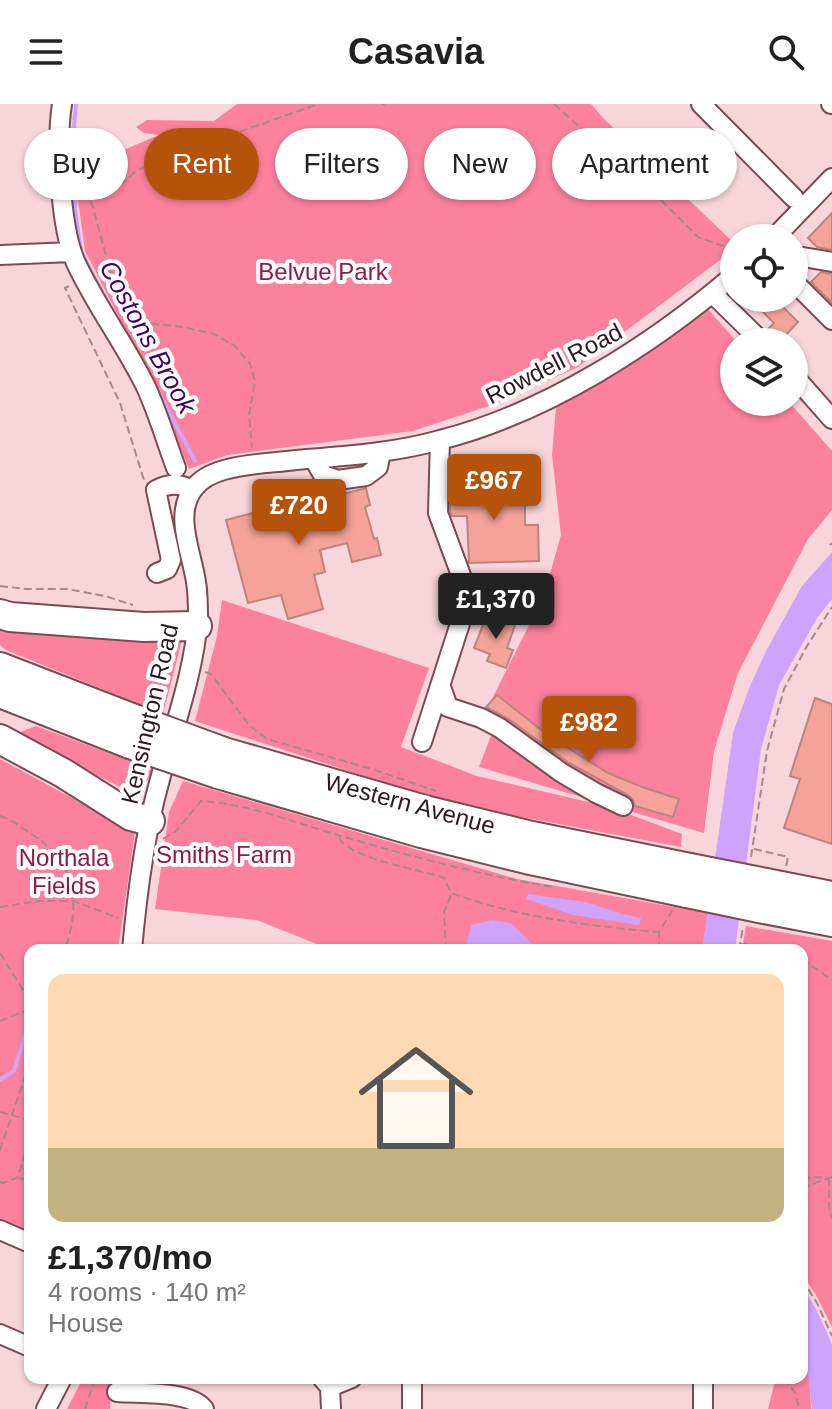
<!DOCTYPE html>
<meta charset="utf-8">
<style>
body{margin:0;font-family:Helvetica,sans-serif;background:#f6f6f6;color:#202124;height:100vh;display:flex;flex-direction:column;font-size:30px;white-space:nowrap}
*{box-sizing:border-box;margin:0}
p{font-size:26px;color:#757577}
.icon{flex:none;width:44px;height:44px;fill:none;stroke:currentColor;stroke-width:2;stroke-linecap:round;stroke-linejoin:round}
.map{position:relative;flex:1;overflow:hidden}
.sheet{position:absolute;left:24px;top:840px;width:784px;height:440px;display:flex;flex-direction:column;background:#fff;border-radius:16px;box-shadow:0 2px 6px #0004}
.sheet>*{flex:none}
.top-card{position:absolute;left:24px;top:24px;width:784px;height:72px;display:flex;gap:16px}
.controls{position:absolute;left:720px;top:120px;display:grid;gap:16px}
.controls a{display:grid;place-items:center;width:88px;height:88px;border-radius:50%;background:#fff;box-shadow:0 2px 6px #0004;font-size:40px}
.price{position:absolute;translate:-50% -68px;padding:0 18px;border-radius:8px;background:#b45309;color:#fff;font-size:26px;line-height:52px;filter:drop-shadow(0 2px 4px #0008)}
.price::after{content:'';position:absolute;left:50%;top:48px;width:24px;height:18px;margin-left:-12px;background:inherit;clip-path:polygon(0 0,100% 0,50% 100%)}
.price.on{background:#222;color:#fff}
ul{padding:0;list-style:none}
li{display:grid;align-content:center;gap:16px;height:424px;padding:0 24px}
li span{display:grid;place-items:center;height:248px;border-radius:16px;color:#555}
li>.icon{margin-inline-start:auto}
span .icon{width:144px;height:144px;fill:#fffc;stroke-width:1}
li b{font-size:34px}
.tag{padding:0 28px;border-radius:36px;background:#fff;box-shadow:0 2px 6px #0004;font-size:28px;line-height:72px}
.tag.on{background:#b45309;color:#fff}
header{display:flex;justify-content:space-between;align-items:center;height:104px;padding:0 24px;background:#fff;font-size:36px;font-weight:700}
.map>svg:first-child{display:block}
.green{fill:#fc819d}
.water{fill:#cfa2fb}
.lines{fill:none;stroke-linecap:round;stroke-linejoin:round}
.stream{stroke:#cfa2fb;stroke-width:4}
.building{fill:#f5a39a;stroke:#bb857f;stroke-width:2}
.minor-casing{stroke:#7b4b54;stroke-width:22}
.highway-casing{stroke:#7b4b54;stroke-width:32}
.path{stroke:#a6898e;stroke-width:2;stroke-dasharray:8 4;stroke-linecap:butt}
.minor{stroke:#fff;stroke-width:18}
.highway{stroke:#fff;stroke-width:28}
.highway-bridge-casing{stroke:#7b4b54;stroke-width:32;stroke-linecap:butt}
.highway-bridge{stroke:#fff;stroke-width:28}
.labels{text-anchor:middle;stroke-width:8;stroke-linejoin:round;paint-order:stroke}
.park-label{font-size:24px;fill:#911943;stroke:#fff}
.street-label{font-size:24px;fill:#2d191d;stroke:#fff}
.water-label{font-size:26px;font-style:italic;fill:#410067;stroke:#fff}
</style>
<header><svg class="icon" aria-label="menu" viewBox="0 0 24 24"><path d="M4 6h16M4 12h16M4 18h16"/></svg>Casavia<svg class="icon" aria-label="search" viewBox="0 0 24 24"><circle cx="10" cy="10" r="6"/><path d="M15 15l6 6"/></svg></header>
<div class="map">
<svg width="832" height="1305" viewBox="0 0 832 1305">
<rect width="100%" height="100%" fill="#f8d5db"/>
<path class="green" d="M237,0H591L603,14L734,139V150L724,153L578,263L498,299L413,327L227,351L189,365L154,282L85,147L74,67L159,31L144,29L136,23L147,16L214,17Z
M706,203L737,238H734V298H789L832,347V406L808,435L738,569L714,647L704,729L479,663L495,621L484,611L544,491L561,431L552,351L556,303L623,266Z
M222,496L429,564L401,643L477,672L610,703L682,730L681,743L484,706L385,679L195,617L217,532Z
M0,519L175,531L182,536L163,610L6,546L0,541Z
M36,622L152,665L147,678L130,688L15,630Z
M0,655L135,728L118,846H30V1128L0,1116Z
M183,677L517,775L714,810L707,846H332L257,816L155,805L169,708Z
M746,822L832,837V1223L816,1191L802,1170V846H742Z
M802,1247L809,1261L811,1305H768L775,1277L772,1274H802Z
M83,1274H112L110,1305H67Z"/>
<path class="water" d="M832,448V495L817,514L779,581L761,645L735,846H702L733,629L750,582L766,547L802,482Z
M528,790L585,798L622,810L641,814L639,821L573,811L526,795Z
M491,816L511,819L530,838L543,846H472L467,839L471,821Z
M802,1182L816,1205L832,1240V1305H812L808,1271L802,1255Z"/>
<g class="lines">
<path class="stream" d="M76,0L74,22L77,41
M77,75L75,104L81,148L113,208
M157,285L195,357
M0,976L14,967L30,916"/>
</g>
<path class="building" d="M832,109V146L817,143L808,134Z
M821,168L832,170V199L811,178Z
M760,194H774L798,218L779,238H774L773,234L767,226L774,219L754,199Z
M451,368H474V385L525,384V421H538L539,457L469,459L467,412H452L450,407Z
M366,384L370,401L365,403L374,435L377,434L381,451L352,458L347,439L320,446L325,468L314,471L323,505L288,515L281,491L248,499L226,416L261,407L260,403L275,399L276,405L342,388L343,390Z
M487,511L515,521L507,544L513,546L506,564L487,557L490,550L474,544Z
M497,591L549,632L608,669L642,683L679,695L673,713L635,702L633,696L628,691L569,659L507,614L486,603Z
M815,594L832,600V740L784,724L800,675L790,672Z"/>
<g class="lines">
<g class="minor-casing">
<path id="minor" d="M62,0C56,39 60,124 76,159C96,202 125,240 146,283C158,309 166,337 176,364
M701,0L794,94
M831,0H832
M774,134L832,74
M0,151L72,148
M794,156L803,153L832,158
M794,178L832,216
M713,190L762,238
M794,272L832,315
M314,355L323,371L338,376L366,372L378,363L381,348
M157,469L167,465L171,456L156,386C168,379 180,379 192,386
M441,583L448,603L481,614L500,624L562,669L596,689L623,702
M422,638L465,504V482L438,409L440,336
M132,846C137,790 144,733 159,679C173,625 194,570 198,514C198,502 198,489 196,478C192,449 173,410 194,384C201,375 213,369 224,366C248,359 273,359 296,356C344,352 394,349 440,336C546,309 652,241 734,171
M0,1126L30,1139
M0,1230L30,1243
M322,1274L330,1283L331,1305
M412,1274V1305
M703,1274V1305
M330,1283L352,1274
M117,1288C140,1290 190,1286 204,1305
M46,1305L62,1274"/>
</g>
<g class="highway-casing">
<path id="highway" d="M0,510L10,513L144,523L197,522
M0,563L137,616
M0,589L130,640
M0,635L63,669L131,712L150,717
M224,648L425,706L532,732L690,764
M218,670L421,729L526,755L687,789
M766,779L832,792
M764,805L832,818"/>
</g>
<path class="path" d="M382,0H385
M554,0L590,32L613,57L652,87L698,133L734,146
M77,64L86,79L112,173L124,204L146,219L183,223L214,230L235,242L250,260L255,277L249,312L252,344
M87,79L97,84L110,86L123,79L136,67L168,51L228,32L318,0
M69,182L65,184L120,299L144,376
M130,226L146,219
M830,441L832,439
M0,482L26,485H67L105,492L133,501
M205,568L211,570L249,621L267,635L372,665L436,687
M0,712C10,715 18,721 27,727C75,757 82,795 65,846
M339,734C351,755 419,765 444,774L451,789C517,813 589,822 659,828
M163,735L175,728L201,697C248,700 293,718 338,731C409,752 480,771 553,783
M754,745L788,753L786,763
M751,753L767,647L784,585L807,542L832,503
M0,803L38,797H74L118,814
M740,840L770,842L783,846
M446,846L444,808L451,791
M659,846V828L672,807
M739,846L743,823
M0,849L30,897
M802,855L832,876
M0,917L30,905
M0,1008L30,1016
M0,1046L30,958
M24,1064L30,1073
M19,1074L30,1076
M829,1074V1104L832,1114
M802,1075L813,1073L828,1074
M0,1078L3,1079L17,1074C23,1061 23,1048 30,1036
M802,1084L832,1073
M802,1175L817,1199L832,1232
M784,1274L796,1290L799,1305
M85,1305L95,1274"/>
<use href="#minor" class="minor"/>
<use href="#highway" class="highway"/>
<g class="highway-bridge-casing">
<path id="highway-bridge" d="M137,616L224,648
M130,640L218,670
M690,764L766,779
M687,789L764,805"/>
</g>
<use href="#highway-bridge" class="highway-bridge"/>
</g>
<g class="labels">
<g class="park-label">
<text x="323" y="176">Belvue Park</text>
<text x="224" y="759">Smiths Farm</text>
<text x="64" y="762">Northala<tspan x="64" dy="28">Fields</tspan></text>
</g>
<g class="street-label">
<text transform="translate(554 260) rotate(-27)" y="8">Rowdell Road</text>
<text transform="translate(150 610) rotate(-77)" y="8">Kensington Road</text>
<text transform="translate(410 700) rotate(15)" y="8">Western Avenue</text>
</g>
<g class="water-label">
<text transform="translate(148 233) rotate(61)" y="9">Costons Brook</text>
</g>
</g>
</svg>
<div class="controls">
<a><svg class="icon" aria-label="locate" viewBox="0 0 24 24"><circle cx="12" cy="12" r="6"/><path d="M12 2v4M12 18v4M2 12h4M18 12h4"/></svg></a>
<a><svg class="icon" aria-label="layers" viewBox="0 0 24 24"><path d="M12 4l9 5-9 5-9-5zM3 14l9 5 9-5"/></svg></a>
</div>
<b class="price" style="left:494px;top:418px">£967</b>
<b class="price" style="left:299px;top:443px">£720</b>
<b class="price on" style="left:496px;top:537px">£1,370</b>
<b class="price" style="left:589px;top:660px">£982</b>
<div class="top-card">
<a class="tag">Buy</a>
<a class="tag on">Rent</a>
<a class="tag">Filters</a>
<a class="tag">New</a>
<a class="tag">Apartment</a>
</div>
<section class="sheet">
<ul>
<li><span style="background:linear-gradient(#ffd9b3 70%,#c2b280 0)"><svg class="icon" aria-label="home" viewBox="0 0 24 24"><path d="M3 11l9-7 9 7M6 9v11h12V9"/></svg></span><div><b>£1,370/mo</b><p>4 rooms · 140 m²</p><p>House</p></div></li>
</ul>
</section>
</div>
